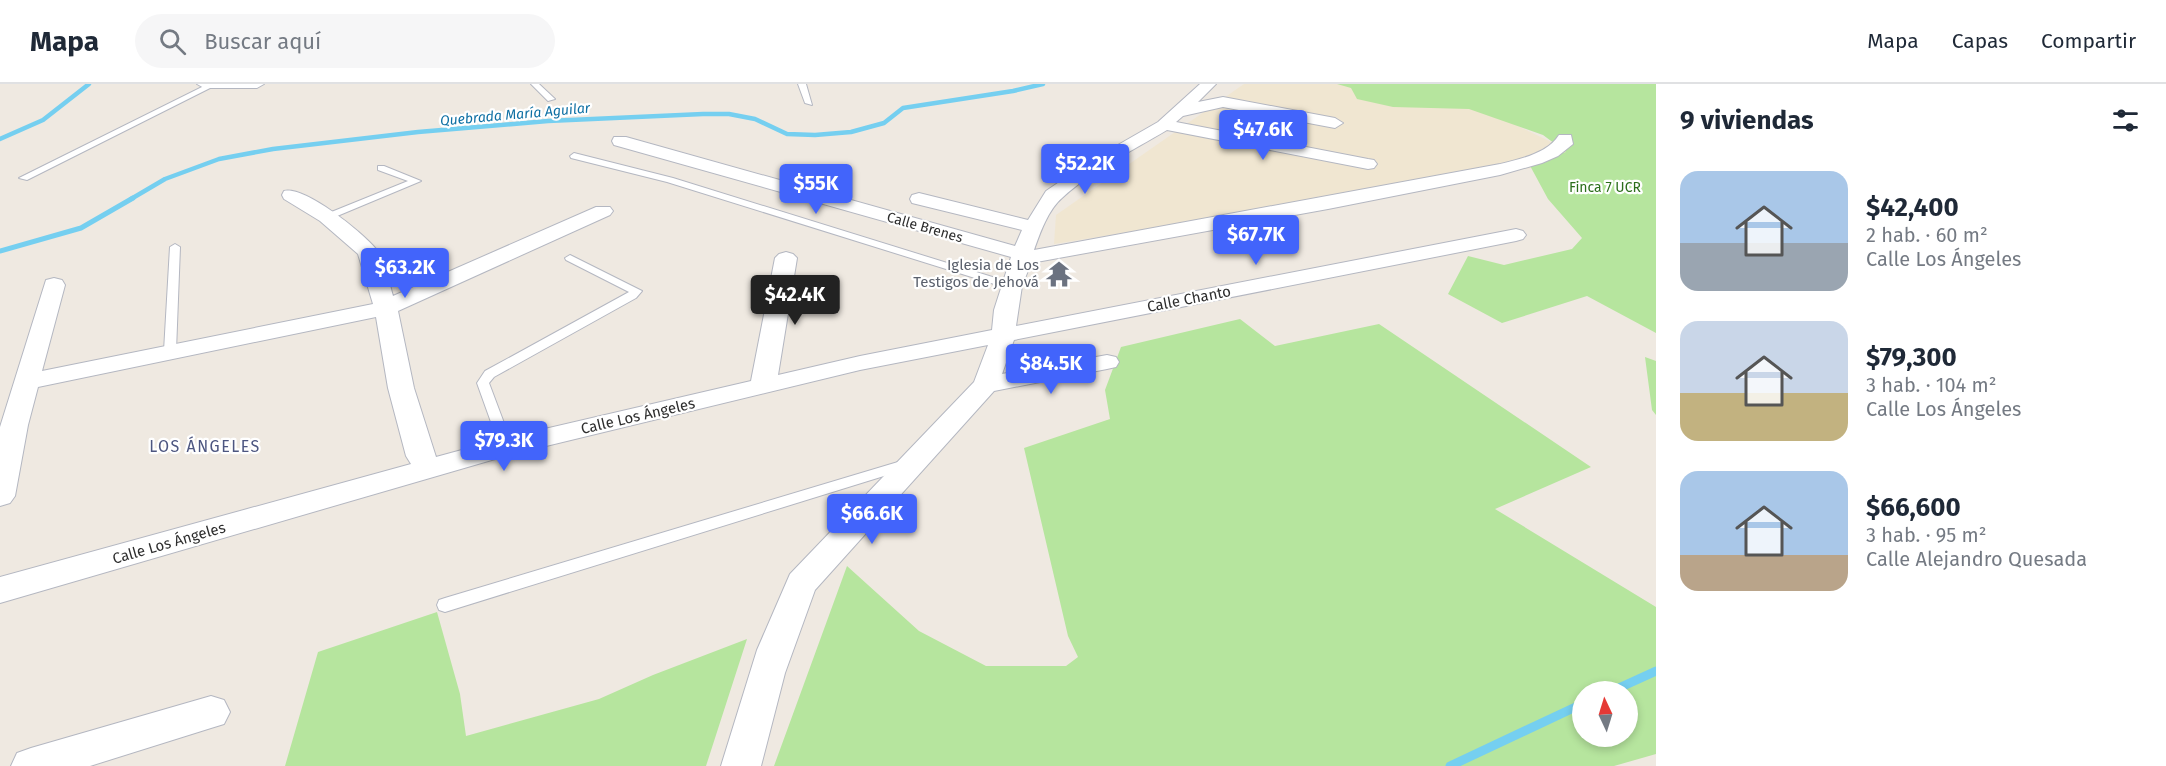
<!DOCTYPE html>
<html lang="es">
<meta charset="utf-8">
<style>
body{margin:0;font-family:"Fira Sans",sans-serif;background:#f6f6f7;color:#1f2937;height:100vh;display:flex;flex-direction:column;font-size:22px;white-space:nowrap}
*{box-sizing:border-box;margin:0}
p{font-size:20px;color:#747a83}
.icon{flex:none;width:33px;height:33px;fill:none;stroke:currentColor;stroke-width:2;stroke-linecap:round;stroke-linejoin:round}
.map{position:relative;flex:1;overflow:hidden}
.side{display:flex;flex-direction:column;background:#fff;width:510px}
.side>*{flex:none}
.needle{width:39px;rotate:356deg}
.fabs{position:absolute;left:1572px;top:597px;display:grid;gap:12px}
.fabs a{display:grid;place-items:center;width:66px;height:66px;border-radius:50%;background:#fff;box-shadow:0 3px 9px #0003;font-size:30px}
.price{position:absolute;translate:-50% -51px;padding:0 14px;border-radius:6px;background:#4264fb;color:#fff;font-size:20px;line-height:39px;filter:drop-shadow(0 2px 3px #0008)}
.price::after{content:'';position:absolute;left:50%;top:36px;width:18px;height:14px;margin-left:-9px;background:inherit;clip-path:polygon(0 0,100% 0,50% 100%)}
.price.on{background:#222;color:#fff}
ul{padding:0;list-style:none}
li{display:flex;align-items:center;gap:18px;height:150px;padding:0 24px}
li span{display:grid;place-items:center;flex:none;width:168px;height:120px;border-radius:18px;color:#555}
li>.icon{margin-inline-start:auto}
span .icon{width:72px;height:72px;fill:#fffc;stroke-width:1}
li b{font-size:26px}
h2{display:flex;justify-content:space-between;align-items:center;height:72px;padding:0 24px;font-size:26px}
header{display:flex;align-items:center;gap:36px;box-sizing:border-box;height:84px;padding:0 30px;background:#fff;border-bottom:2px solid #e0e1e3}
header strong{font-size:28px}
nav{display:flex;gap:33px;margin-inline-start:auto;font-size:21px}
.search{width:420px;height:54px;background:#f6f6f7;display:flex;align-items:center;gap:15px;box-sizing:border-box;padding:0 21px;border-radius:33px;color:#747a83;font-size:22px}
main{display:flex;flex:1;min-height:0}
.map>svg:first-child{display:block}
.education{fill:#f0e6d1}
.green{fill:#b6e59e;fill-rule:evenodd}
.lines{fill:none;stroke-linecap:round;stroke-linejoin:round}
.stream-far2{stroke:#75cff0;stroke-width:4.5}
.stream-far1{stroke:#75cff0;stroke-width:5}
.stream{stroke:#75cff0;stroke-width:9}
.service-casing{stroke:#b4b7c1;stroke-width:2}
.minor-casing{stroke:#b4b7c1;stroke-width:2}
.service{fill:#fff;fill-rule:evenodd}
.minor{fill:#fff;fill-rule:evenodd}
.labels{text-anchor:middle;stroke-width:4.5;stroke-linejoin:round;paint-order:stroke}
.far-water-label{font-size:14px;font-style:italic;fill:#0d6fa3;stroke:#fff}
.far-park-label{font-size:14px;fill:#2c6e1b;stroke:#fff}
.far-street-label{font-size:14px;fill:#2e2e2e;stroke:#fff}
.worship-label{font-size:15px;fill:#5b616d;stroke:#fff;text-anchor:end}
.street-label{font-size:15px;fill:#2e2e2e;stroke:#fff}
.neighbourhood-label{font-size:16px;letter-spacing:1.5px;fill:#4d5680;stroke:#fff}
</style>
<header>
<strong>Mapa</strong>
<div class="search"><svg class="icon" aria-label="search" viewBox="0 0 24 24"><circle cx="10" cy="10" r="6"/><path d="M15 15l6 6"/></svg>Buscar aquí</div>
<nav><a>Mapa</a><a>Capas</a><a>Compartir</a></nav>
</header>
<main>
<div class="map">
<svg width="1656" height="682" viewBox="0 0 1656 682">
<rect width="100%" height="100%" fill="#efe9e1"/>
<path class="education" d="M1244,0H1343L1478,23L1587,75L1054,160L1056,131Z"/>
<path class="green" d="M1337,0H1656V249L1587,212L1502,239L1448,210L1468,172L1504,181L1572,165L1582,154L1548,115L1528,78L1566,68L1543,51L1469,25L1393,23L1357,15L1351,4Z
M1240,235L1275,262L1379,240L1591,383L1495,425L1656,523V670L1614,682H774L847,482L919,547L986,582H1066L1078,573L1068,552L1024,364L1110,335L1105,306L1121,263ZM1582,608H1628V652H1582Z
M1645,273L1656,277V331L1652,326Z
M437,528L460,610L466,652L599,615L653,591L747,555L706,682H285L318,568Z"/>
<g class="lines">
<path class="stream-far2" d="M0,55L43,36L89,0
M131,115L165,95L219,75L273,65L418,48L548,37L703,30H729L755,35L787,50L815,51L851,48L884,39L903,24L1013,7L1043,0"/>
<path class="stream-far1" d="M0,167L81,144L133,114"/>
<path class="stream" d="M1610,608L1656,587
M1450,682L1582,620"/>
<g class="service-casing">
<path id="service" d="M208,0L216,1L27,96L19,94Z
M531,0H539L555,15L548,17Z
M798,0H806L812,21L805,19Z
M574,69L673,94L1015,200L1017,202L1015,204H1007L667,98L571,74L570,72Z
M378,82H384L421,97L330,135H324V131L408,97L378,86Z
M175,160L180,163L176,267L170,271L164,267L170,163Z
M570,171L642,207L636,214L494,293L489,299L513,363L506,368L501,366L477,299L485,287L629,208L566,176L565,174Z
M908,375L913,377L915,380L913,383L445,528L439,526L437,521L439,516L445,514Z"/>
</g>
<g class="minor-casing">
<path id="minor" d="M197,0H264L257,4H204Z
M1200,0H1216L1198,18L1223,13L1335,34L1343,39L1335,44L1223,23L1183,32L1176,38L1368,75L1374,76L1377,80L1374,84L1368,85L1167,46C1132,67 1092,86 1062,114C1048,126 1040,149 1034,166L1500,80C1521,75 1548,69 1559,51H1571L1573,60L1558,72L1542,79L1500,91L1328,125L1031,179L1022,202L1016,242L1516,145L1523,147L1526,151L1523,155L1516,157L1014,256L1002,290L1107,271L1116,273L1119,278L1116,283L1107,285L994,307L815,506L785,589L761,682H721L757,566L790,490L974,298L988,261L860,286L509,371L0,519V493L411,380L406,372L388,304L376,233L38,303L28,341L15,412L10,419L0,422V343L46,196L54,194L62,196L65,201L42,287L373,220L358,170L320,137L284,115L282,111L284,107C305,102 362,148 376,165C385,176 389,198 393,212L596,123H610L613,127L610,131L398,227L414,304L436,373L506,354L751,297L775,174L779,170L786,168L793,170L797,174L778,291L860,272L992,246L994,226L1011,173L614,61L612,57L614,53H626L1015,162L1022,146L912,119L910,115L912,111L919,109L1028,136L1046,107L1090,77L1158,38Z
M211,612L224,616L230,628L224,640L211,644L90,682H11L17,669L31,664Z"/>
</g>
<use href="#service" class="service"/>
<use href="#minor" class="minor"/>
</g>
<defs>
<g id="temple-bare" transform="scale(2.07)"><path d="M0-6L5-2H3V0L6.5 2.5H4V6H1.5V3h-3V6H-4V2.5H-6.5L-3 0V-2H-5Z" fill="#6b7280" stroke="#fff" stroke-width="2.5" paint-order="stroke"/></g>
</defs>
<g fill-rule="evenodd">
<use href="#temple-bare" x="1059" y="190"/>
</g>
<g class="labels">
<g class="far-water-label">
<text transform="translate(515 30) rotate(-5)" y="5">Quebrada María Aguilar</text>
</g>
<g class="far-park-label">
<text x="1605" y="108">Finca 7 UCR</text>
</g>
<g class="far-street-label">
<text transform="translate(925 143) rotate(16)" y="5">Calle Brenes</text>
</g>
<g class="worship-label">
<text x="1039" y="186">Iglesia de Los<tspan x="1039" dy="17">Testigos de Jehová</tspan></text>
</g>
<g class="street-label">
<text transform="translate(1189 215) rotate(-11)" y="5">Calle Chanto</text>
<text transform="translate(638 332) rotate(-13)" y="5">Calle Los Ángeles</text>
<text transform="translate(169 459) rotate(-16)" y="5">Calle Los Ángeles</text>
</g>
<g class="neighbourhood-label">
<text x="205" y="368">LOS ÁNGELES</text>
</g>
</g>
</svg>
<div class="fabs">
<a><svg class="needle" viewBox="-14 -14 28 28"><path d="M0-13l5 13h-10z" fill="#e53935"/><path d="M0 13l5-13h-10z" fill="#747a83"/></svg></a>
</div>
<b class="price" style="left:1263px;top:77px">$47.6K</b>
<b class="price" style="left:1085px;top:111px">$52.2K</b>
<b class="price" style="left:816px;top:131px">$55K</b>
<b class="price" style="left:1256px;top:182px">$67.7K</b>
<b class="price" style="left:405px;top:215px">$63.2K</b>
<b class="price on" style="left:795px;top:242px">$42.4K</b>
<b class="price" style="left:1051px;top:311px">$84.5K</b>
<b class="price" style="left:504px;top:388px">$79.3K</b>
<b class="price" style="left:872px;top:461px">$66.6K</b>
</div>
<section class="side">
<h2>9 viviendas<svg class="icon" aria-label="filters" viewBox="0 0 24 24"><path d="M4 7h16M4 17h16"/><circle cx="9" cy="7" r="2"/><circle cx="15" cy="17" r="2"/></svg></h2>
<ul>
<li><span style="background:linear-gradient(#a9c7e8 60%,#9aa5b1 0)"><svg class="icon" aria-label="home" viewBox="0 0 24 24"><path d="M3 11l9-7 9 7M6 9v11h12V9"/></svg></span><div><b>$42,400</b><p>2 hab. · 60 m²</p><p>Calle Los Ángeles</p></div></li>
<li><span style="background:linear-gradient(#c9d6e8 60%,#c2b280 0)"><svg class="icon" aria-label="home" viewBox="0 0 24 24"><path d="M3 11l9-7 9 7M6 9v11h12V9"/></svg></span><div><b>$79,300</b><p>3 hab. · 104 m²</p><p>Calle Los Ángeles</p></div></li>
<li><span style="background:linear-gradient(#a9c7e8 70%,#b9a48a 0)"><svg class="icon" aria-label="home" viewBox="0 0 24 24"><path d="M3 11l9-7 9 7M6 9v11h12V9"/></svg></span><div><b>$66,600</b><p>3 hab. · 95 m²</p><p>Calle Alejandro Quesada</p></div></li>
</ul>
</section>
</main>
